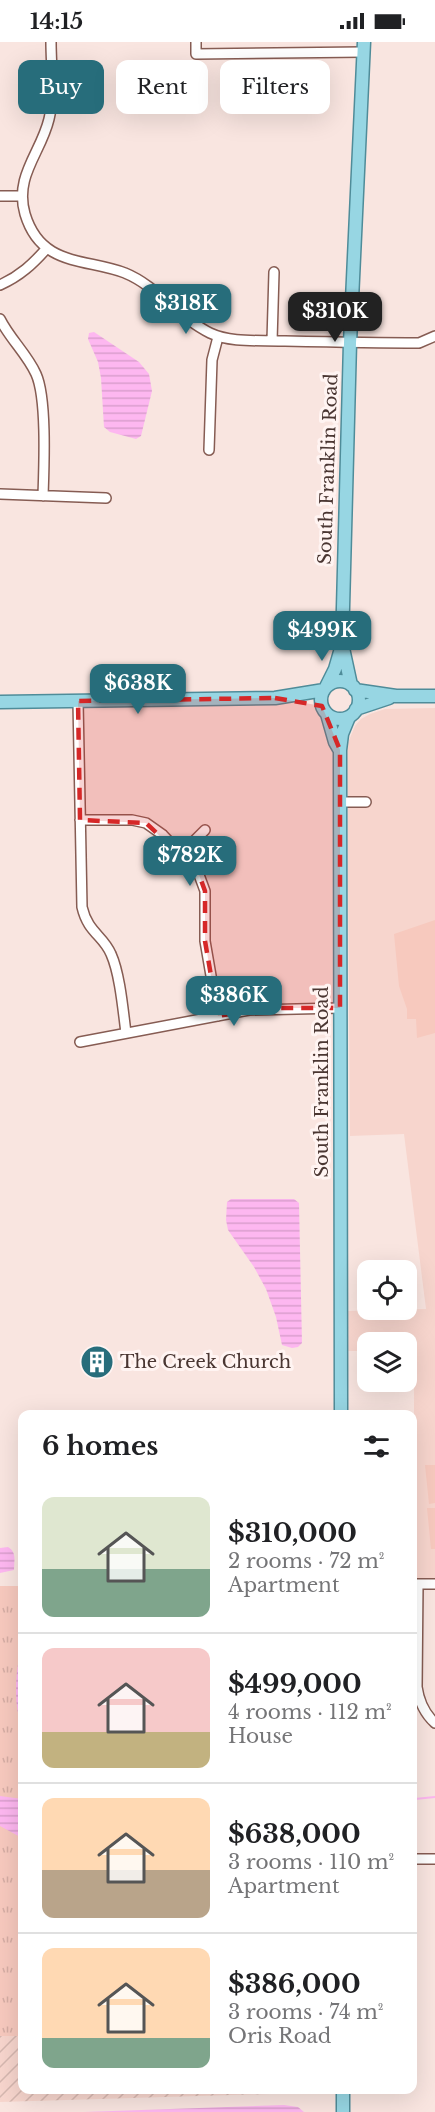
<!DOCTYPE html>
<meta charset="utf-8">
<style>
body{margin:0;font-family:"Libre Baskerville",serif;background:#f6f6f6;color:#202124;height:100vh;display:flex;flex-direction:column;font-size:22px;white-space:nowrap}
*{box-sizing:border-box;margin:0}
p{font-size:20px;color:#757577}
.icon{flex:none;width:33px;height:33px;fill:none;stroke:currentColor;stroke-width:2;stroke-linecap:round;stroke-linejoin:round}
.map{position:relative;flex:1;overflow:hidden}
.panel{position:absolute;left:18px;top:1368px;width:399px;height:684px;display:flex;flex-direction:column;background:#fff;border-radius:12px;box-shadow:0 6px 24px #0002}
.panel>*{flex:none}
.hud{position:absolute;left:18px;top:18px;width:399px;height:54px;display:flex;gap:12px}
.tools{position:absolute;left:357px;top:1218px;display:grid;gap:12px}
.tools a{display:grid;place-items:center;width:60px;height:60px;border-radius:12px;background:#fff;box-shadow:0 6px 24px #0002;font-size:30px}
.price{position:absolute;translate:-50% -51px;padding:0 14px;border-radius:12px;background:#276d7b;color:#fff;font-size:20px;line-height:39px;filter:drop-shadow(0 2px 3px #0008)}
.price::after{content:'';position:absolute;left:50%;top:36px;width:18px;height:14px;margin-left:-9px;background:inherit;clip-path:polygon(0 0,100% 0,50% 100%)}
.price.on{background:#222;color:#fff}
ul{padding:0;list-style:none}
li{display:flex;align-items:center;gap:18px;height:150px;padding:0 24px}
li+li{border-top:2px solid #e0e0e0}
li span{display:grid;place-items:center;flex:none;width:168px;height:120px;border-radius:12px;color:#555}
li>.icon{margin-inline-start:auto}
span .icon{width:72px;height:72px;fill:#fffc;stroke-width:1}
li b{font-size:26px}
h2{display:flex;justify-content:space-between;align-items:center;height:72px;padding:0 24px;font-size:26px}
.pill{padding:0 21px;border-radius:12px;background:#fff;box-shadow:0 6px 24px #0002;font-size:21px;line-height:54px}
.pill.on{background:#276d7b;color:#fff}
.status{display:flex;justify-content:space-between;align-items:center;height:42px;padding:0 30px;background:#fff;direction:ltr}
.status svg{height:16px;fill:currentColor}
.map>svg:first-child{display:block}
.built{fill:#f7d5cd}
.industrial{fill:url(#industrial-furrows)}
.grass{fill:url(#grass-tufts)}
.park{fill:#f7c9be}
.water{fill:url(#water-rules)}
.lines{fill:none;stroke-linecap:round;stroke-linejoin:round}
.stream{stroke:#fdb7f0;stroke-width:2}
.minor-casing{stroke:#865c53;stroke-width:12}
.major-casing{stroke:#4f8c99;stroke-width:15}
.minor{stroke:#fff;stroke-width:9}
.major{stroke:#97d6e3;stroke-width:12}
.marked{fill:#d62828;fill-opacity:0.2;stroke:#d62828;stroke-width:4.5;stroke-dasharray:12 8;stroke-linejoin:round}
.labels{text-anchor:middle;stroke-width:6;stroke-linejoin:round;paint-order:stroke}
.street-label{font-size:18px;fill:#4a3632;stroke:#fff4f2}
.poi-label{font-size:18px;fill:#4a3632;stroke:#fff4f2;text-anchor:start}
</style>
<div class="status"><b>14:15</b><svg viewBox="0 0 49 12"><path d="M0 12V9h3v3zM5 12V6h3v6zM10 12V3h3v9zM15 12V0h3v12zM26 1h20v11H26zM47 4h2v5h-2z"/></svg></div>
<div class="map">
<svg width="435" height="2070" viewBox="0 0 435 2070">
<defs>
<pattern id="industrial-furrows" width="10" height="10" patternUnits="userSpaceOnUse" patternTransform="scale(1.5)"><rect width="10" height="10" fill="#f7d5cd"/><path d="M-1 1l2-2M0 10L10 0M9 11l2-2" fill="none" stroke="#d5b7b0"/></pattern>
<pattern id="grass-tufts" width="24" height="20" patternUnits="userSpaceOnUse" patternTransform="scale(1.5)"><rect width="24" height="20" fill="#f7c9be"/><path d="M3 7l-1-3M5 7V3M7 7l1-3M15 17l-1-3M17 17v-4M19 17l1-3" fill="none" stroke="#d5ada4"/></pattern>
<pattern id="water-rules" width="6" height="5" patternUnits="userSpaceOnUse" patternTransform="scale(1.5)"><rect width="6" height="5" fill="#fdb7f0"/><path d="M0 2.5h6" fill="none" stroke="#da9ece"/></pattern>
</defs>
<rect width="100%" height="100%" fill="#f9e5e0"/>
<path class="built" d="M435,666V1536H414V1311L407,1310L406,1300H368L367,1309H348L347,1269L426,1267L404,1092L350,1094L347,703L355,684L361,677L370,672L385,667Z"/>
<path class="industrial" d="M0,1994H22V2048H335V2050L0,2060Z"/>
<path class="grass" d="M0,1544H22V1994H0Z"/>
<path class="park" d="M435,878V991L417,996L416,977H407V967L399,944L394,892Z
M435,1423V1461L429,1462L425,1423Z
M427,1466H435V1507H431Z"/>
<path class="water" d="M94,290L139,320L149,332L152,349L141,394L136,397L110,390L104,385L101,336L98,320L88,297L89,291Z
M231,1157H294L299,1161L302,1301L298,1305L292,1306L282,1303L276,1275L266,1247L254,1225L228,1188L226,1178L227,1160Z
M8,1505C17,1510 14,1519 14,1528L0,1531V1506Z
M22,1608V1681C13,1669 15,1622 22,1608Z
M0,1754L22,1757V1796L0,1784Z
M284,2063L298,2065L304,2070H84Z"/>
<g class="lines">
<path class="stream" d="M415,1757L435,1755"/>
<g class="minor-casing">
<path id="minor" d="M51,0C51,25 55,52 49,77C41,111 14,134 25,172C41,225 85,216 125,231C157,244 179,276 210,291C231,301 259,298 282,299C328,300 373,301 419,301L435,294
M196,0V12L363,10
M0,154H22
M0,243C20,234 33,222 47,206
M0,277C10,297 27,312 36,332C47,356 44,425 43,454
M272,299L274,230
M209,408L212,318L218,295
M0,452L106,456
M78,659L82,865C88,891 103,893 111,912C120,932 123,968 126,991
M340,760H366
M80,778H132L146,781L163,793L198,830L205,849V899L218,974
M181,812L205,788
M80,1000L249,968L340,966
M412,1542H435
M418,1542L417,1645C419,1659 424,1671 435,1681
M412,1817H435"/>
</g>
<g class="major-casing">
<path id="major" d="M343,606L351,643
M321 658a19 19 0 1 1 38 0a19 19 0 1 1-38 0Z
M326,645L335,627L342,603L350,301L364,0
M355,648L396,654H435
M0,660L275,656L324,648
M356,667L389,656
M327,672L335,700L339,707
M341,1372L340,708L342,692L349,675
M343,2048V2070"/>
</g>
<use href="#minor" class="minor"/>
<use href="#major" class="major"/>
</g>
<path class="marked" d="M275,656L322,664L340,708V966H268L218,974L205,899V849L198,830L146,781L80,778L78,659Z"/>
<defs>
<g id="building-disc" transform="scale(1.725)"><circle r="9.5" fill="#276d7b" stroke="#fff4f2"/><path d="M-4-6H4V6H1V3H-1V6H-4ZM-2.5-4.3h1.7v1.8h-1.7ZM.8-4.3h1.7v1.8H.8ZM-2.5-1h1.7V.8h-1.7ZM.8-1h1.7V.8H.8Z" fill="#fff"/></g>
</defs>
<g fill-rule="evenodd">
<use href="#building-disc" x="97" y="1320"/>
</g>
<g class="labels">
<g class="street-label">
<text transform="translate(328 427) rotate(-88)" y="6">South Franklin Road</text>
<text transform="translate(322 1040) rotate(-90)" y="6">South Franklin Road</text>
</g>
<g class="poi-label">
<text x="120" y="1326">The Creek Church</text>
</g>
</g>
</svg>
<div class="tools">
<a><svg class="icon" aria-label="locate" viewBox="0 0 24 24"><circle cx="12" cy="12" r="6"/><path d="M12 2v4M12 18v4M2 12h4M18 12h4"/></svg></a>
<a><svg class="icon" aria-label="layers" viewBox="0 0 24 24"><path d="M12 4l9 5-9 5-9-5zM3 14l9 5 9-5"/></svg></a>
</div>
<b class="price" style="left:186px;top:293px">$318K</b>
<b class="price on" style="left:335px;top:301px">$310K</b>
<b class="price" style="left:322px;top:620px">$499K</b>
<b class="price" style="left:138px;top:673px">$638K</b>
<b class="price" style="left:190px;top:845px">$782K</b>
<b class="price" style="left:234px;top:985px">$386K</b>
<div class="hud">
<a class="pill on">Buy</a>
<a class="pill">Rent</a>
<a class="pill">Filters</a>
</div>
<section class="panel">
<h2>6 homes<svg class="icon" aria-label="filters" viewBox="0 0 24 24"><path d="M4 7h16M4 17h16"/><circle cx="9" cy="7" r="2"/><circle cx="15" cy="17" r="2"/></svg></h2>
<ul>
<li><span style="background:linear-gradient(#dfe7d0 60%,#7fa58c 0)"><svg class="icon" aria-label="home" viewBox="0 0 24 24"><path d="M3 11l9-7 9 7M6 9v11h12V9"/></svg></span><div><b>$310,000</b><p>2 rooms · 72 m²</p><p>Apartment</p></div></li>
<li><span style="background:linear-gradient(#f6c9c9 70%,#c2b280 0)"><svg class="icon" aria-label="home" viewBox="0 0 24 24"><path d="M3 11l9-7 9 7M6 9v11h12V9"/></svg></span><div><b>$499,000</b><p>4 rooms · 112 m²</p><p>House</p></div></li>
<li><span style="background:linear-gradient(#ffd9b3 60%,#b9a48a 0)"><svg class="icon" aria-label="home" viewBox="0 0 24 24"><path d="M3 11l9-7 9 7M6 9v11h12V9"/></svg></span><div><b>$638,000</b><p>3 rooms · 110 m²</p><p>Apartment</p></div></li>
<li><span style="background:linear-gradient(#ffd9b3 75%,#7fa58c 0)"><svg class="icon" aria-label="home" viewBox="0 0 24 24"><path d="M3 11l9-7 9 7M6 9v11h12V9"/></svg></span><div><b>$386,000</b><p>3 rooms · 74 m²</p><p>Oris Road</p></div></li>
</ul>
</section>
</div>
